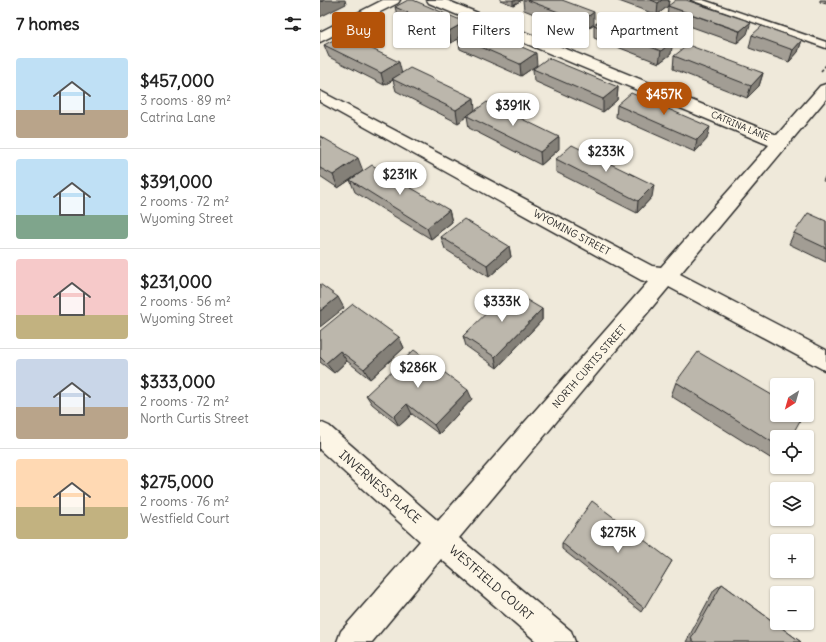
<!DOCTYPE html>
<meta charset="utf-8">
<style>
body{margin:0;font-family:Delius,sans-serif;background:#f2f2f2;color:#222;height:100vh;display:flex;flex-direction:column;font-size:15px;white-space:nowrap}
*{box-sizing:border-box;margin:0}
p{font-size:13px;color:#767676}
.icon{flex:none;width:22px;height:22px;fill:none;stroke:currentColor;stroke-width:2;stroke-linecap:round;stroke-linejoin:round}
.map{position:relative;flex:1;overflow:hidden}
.sheet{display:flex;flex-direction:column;background:#fff;width:320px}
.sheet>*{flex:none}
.hud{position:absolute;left:12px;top:12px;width:380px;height:36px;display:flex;gap:8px}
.needle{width:26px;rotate:217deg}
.tools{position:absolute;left:450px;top:378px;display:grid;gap:8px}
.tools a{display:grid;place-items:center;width:44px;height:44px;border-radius:4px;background:#fff;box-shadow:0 1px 3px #0004;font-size:20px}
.price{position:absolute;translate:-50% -34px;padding:0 9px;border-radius:14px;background:#fff;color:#222;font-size:13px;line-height:26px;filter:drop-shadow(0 1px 2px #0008)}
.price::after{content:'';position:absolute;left:50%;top:24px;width:12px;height:9px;margin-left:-6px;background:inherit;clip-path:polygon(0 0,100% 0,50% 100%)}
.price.selected{background:#b45309;color:#fff}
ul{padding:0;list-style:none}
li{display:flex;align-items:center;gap:12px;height:100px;padding:0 16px}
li+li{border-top:1px solid #e0e0e0}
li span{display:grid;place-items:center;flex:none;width:112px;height:80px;border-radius:4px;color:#555}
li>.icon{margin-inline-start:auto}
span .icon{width:48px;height:48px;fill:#fffc;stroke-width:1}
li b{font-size:17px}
h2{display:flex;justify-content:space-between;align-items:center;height:48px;padding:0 16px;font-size:17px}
.tag{padding:0 14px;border-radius:4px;background:#fff;box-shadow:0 1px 3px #0004;font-size:14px;line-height:36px}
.tag.selected{background:#b45309;color:#fff}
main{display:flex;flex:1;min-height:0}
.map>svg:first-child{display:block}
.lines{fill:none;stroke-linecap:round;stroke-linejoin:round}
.service-casing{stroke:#2b2b2b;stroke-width:3}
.minor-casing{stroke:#2b2b2b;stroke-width:3}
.path{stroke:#2b2b2b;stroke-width:1.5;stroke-dasharray:3 2;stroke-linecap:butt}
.service{fill:#fcf5e5;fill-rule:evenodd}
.minor{fill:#fcf5e5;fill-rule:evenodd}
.wall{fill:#a29d94;stroke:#2b2b2b}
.shaded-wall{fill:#848078;stroke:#2b2b2b}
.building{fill:#bcb7ac;stroke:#2b2b2b}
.labels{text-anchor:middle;stroke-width:3;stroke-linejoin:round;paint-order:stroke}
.far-street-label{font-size:9px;fill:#2b2b2b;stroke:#fcf5e5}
.street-label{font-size:10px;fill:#2b2b2b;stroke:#fcf5e5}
.near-street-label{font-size:12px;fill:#2b2b2b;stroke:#fcf5e5}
</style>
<main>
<section class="sheet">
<h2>7 homes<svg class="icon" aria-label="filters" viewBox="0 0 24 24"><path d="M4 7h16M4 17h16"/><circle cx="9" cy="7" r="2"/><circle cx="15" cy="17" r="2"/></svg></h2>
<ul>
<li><span style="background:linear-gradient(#bfe0f5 65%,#b9a48a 0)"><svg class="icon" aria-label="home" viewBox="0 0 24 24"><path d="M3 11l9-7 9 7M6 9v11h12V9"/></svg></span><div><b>$457,000</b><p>3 rooms · 89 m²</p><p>Catrina Lane</p></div></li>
<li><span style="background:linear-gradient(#bfe0f5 70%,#7fa58c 0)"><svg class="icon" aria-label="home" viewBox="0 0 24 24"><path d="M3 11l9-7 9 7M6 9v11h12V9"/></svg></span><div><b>$391,000</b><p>2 rooms · 72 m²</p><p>Wyoming Street</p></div></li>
<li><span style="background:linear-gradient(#f6c9c9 70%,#c2b280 0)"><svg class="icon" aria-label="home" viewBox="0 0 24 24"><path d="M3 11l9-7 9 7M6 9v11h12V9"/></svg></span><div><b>$231,000</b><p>2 rooms · 56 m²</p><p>Wyoming Street</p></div></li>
<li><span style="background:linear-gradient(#c9d6e8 60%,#b9a48a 0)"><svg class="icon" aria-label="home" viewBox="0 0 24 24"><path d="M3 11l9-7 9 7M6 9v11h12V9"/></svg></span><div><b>$333,000</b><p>2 rooms · 72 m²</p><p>North Curtis Street</p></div></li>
<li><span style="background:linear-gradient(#ffd9b3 60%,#c2b280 0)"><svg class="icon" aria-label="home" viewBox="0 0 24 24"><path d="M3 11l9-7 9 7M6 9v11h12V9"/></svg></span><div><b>$275,000</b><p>2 rooms · 76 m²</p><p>Westfield Court</p></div></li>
</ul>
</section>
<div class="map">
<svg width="506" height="642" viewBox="0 0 506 642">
<rect width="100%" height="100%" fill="#efe9da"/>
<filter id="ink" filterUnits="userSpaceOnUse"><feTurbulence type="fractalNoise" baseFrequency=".025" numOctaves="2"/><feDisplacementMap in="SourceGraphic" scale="8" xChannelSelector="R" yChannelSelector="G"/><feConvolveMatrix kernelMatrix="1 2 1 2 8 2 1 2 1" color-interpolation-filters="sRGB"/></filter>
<g filter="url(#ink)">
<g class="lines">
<g class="service-casing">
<path id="service" d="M371,0H383L506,42V48Z"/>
</g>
<g class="minor-casing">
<path id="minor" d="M63,0H80L78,3L0,42V32Z
M107,0H126L457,135L500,86L506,84V99L360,274L506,350V371L349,287L139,538L251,631L255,642H217L121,559L52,642H17L21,631L100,541L0,450V422L9,426L118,521L328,282L321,280L0,102V91L332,266L341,267L449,145L109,3Z"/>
</g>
<path class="path" d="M501,71L506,65"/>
<use href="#service" class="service"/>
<use href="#minor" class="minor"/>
</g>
<path class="wall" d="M180,0H202L193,5Z
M203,0H242L274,24L261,33L204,10Z
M296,0H349L348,6L337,15Z
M500,0H506V4L500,2Z
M348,6L427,34L417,43L347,18Z
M75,7L146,32L217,65L201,76L140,49L138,39L131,43L78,19Z
M274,25L351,54L339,63L274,38Z
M432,35L482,40L478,52L469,62L429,48Z
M4,45L82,73L155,110L239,149L221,165L149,128L147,116L138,123L76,91L73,80L64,85L9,57Z
M354,56L443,73L439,86L427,98L353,69Z
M213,69L298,87L297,100L283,112L214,81Z
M297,105L387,139L375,152L296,117Z
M0,136L43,171L18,188L0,176Z
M236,159L332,197L317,213L236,172Z
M506,175V182L503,181Z
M30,180L129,210L132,222L111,239L35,192Z
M506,221V262L469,244L474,233Z
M121,237L189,246L191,257L169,277L125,249Z
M222,309V320L177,368L146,346L143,336Z
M0,331L79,337L84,348L50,379L27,361L14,373L0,362Z
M356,382L457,437V458L455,461L351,396Z
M46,395L152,399L119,434L92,414L79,426L52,404Z
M242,543L352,561L321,612L242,549Z
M402,584L481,642H366L394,590Z"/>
<path class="shaded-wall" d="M5,0H25L26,4L0,17V2Z
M193,0H202L193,5Z
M342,0H349L348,6L337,15L338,3Z
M274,12V24L261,33L262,21Z
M145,22L147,34L138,37V39L131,43L129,31Z
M431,22L427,34L417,43L420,31Z
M482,40L478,52L469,62L473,50Z
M353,41L351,54L339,63L341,51Z
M216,53L217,65L201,76L200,64Z
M79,62L82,74L72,79L73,80L64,85L61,73Z
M443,73L439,86L427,98L431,86Z
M298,87L297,100L283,112V99Z
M154,98L155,110L138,123L136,110Z
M390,127L387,139L375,152L377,140Z
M239,137V149L221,165L220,152Z
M38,158L43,171L18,188L13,175Z
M334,185L332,197L317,213L318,201Z
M129,210L132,222L111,239L107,228Z
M189,246L191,257L169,277L167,265Z
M18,297L24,308L0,327V311Z
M222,309V320L177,368L175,357Z
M79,337L84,348L50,379L44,369Z
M20,351L27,361L14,373L6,363Z
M148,390L152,399L119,434L114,425Z
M87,404L92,414L79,426L74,417Z"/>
<path class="building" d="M0,0H5L0,2Z
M88,0H93L145,22L129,31L75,7Z
M207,0H242L274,12L262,21Z
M331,0H342L338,3Z
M356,0H366L431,22L420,31L348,6Z
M287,16L353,41L341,51L274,25Z
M442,26L482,40L473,50L432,35Z
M154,27L216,53L200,64L138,37Z
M23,35L79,62L61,73L4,45Z
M368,45L443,73L431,86L354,56Z
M228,58L298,87L283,99L213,69Z
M90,68L154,98L136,110L72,79Z
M311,93L390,127L377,140L297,105Z
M167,102L239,137L220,152L147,116Z
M0,136L38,158L13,175L0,168Z
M252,145L334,185L318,201L236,159Z
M52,165L129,210L107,228L30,180Z
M488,213L506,221V248L474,233Z
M144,219L189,246L167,265L121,237Z
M0,284L18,297L0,311Z
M190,290L222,309L175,357L143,336Z
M33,304L79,337L44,369L20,351L6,363L0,357V331Z
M94,350L148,390L114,425L87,404L74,417L46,395Z
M378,352L457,398V415H483L471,437H457V445L356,382Z
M272,501L352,561L324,608L242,543Z
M402,584L481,642H375L371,639Z"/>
</g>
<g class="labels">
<g class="far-street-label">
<text transform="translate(420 126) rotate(23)" y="3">CATRINA LANE</text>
</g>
<g class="street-label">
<text transform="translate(252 232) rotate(28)" y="4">WYOMING STREET</text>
<text transform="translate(269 366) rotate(-49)" y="4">NORTH CURTIS STREET</text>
</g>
<g class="near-street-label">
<text transform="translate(60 487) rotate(41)" y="4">INVERNESS PLACE</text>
<text transform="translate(171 583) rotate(41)" y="4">WESTFIELD COURT</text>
</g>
</g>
</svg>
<div class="tools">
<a><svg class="needle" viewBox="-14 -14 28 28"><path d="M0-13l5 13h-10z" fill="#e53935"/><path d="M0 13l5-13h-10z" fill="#767676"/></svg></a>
<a><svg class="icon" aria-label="locate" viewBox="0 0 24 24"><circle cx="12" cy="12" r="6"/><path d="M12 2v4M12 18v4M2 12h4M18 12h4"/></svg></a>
<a><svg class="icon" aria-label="layers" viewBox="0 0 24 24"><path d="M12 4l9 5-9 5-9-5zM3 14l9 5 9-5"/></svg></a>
<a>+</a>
<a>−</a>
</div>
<b class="price selected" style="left:344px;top:116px">$457K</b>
<b class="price" style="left:193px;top:127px">$391K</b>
<b class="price" style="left:286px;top:173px">$233K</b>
<b class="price" style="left:80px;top:196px">$231K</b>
<b class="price" style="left:182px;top:323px">$333K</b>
<b class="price" style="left:98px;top:389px">$286K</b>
<b class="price" style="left:298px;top:554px">$275K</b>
<div class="hud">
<a class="tag selected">Buy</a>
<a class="tag">Rent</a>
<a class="tag">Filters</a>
<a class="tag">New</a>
<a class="tag">Apartment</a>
</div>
</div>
</main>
